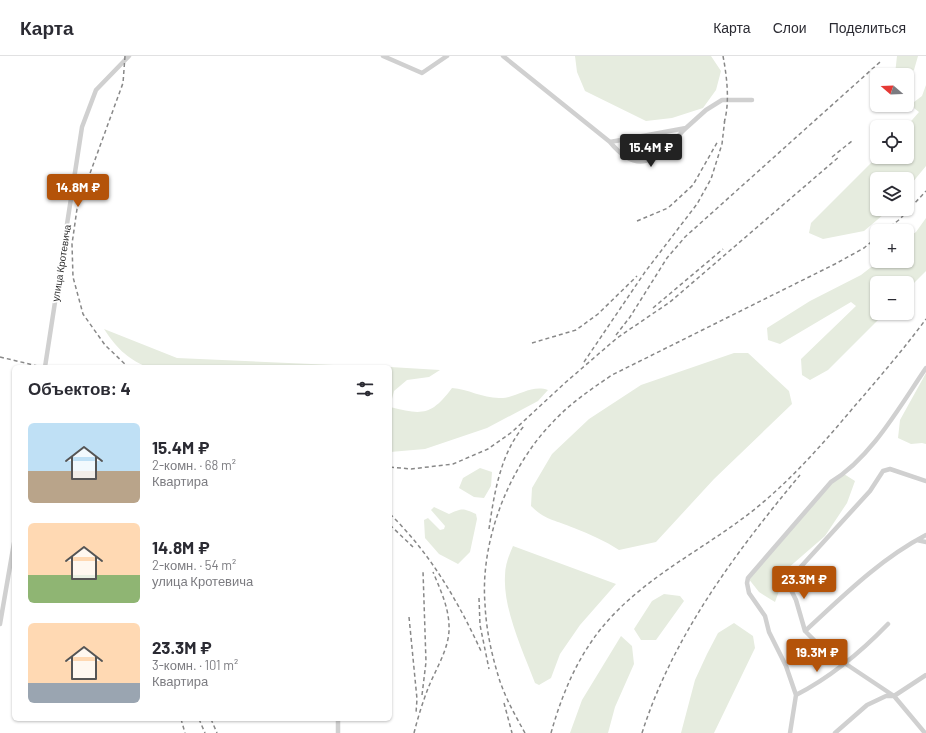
<!DOCTYPE html>
<html lang="ru">
<meta charset="utf-8">
<style>
body{margin:0;font-family:Barlow,sans-serif;background:#f2f2f3;color:#2b2b33;height:100vh;display:flex;flex-direction:column;font-size:15px;white-space:nowrap}
*{box-sizing:border-box;margin:0}
p{font-size:13px;color:#7c7c81}
.icon{flex:none;width:22px;height:22px;fill:none;stroke:currentColor;stroke-width:2;stroke-linecap:round;stroke-linejoin:round}
.map{position:relative;flex:1;overflow:hidden}
.details{position:absolute;left:12px;top:309px;width:380px;height:356px;display:flex;flex-direction:column;background:#fff;border-radius:6px;box-shadow:0 1px 3px #0004}
.details>*{flex:none}
.needle{width:26px;rotate:289deg}
.fabs{position:absolute;left:870px;top:12px;display:grid;gap:8px}
.fabs a{display:grid;place-items:center;width:44px;height:44px;border-radius:6px;background:#fff;box-shadow:0 1px 3px #0004;font-size:20px}
.price{position:absolute;translate:-50% -34px;padding:0 9px;border-radius:4px;background:#b45309;color:#fff;font-size:13px;line-height:26px;filter:drop-shadow(0 1px 2px #0008)}
.price::after{content:'';position:absolute;left:50%;top:24px;width:12px;height:9px;margin-left:-6px;background:inherit;clip-path:polygon(0 0,100% 0,50% 100%)}
.price.current{background:#222;color:#fff}
ul{padding:0;list-style:none}
li{display:flex;align-items:center;gap:12px;height:100px;padding:0 16px}
li span{display:grid;place-items:center;flex:none;width:112px;height:80px;border-radius:6px;color:#555}
li>.icon{margin-inline-start:auto}
span .icon{width:48px;height:48px;fill:#fffc;stroke-width:1}
li b{font-size:17px}
h2{display:flex;justify-content:space-between;align-items:center;height:48px;padding:0 16px;font-size:17px}
header{display:flex;align-items:center;gap:24px;box-sizing:border-box;height:56px;padding:0 20px;background:#fff;border-bottom:1px solid #e1e1e2}
header strong{font-size:19px}
nav{display:flex;gap:22px;margin-inline-start:auto;font-size:14px}
.map>svg:first-child{display:block}
.green{fill:#e6ecdf}
.lines{fill:none;stroke-linecap:round;stroke-linejoin:round}
.minor{stroke:#d0d0d0;stroke-width:4.5}
.rail{stroke:#888;stroke-width:1.5;stroke-dasharray:4 3;stroke-linecap:butt}
.labels{text-anchor:middle;stroke-width:4;stroke-linejoin:round;paint-order:stroke}
.street-label{font-size:10px;fill:#333;stroke:#fff}
</style>
<header>
<strong>Карта</strong>
<nav><a>Карта</a><a>Слои</a><a>Поделиться</a></nav>
</header>
<div class="map">
<svg width="926" height="677" viewBox="0 0 926 677">
<rect width="100%" height="100%" fill="#fff"/>
<path class="green" d="M575,0H711L721,15L716,34L703,52L672,62L646,65L585,35L577,16Z
M897,0H918L914,14L907,19L895,18Z
M926,29V110L907,133V123H877V153H890L864,175L823,183L809,177L811,167L877,101H907L906,71L919,56L910,49L922,40Z
M926,162V215L907,234V227H877V257H885L828,314L810,324L802,319L801,303L856,250L851,246L780,288L768,284L767,272L810,245L861,219L879,205H907V182L916,176Z
M104,273L177,302L380,311H147C126,302 116,291 104,273Z
M734,297H748L789,335L792,348L714,423L656,486L619,494C605,485 590,478 574,472C556,464 546,465 531,450L532,432L552,398L589,363L641,329Z
M390,311L440,314L429,321L407,324L394,335L390,351C422,359 431,360 452,332C468,333 482,342 499,342C516,343 530,328 548,334L538,345L487,372L425,393L390,396Z
M926,317V388L922,387L911,388L898,382L900,364Z
M480,412L492,416L491,430L484,442L474,441L459,432L463,422Z
M844,418L855,425L847,447L825,480L787,513L775,546L759,536L748,522L831,426Z
M434,451L449,458C462,452 463,452 476,458L477,463L470,496L458,508L439,498L425,482L424,464L428,462L440,474L444,473L445,470L431,454Z
M513,490L616,528L580,569L560,598L551,622L539,629L535,627C523,595 503,553 505,520C505,509 509,499 513,490Z
M664,538L680,540L684,545L656,584H641L634,573L652,545Z
M734,567L753,580L755,592L714,677H681L695,624L707,598L718,577Z
M621,580L632,590L634,608L615,651L608,677H570L582,644Z"/>
<g class="lines">
<path class="minor" d="M383,0L422,17L447,0
M503,0L610,86L686,72L706,54L722,44H752
M610,86C642,125 660,98 686,72
M45,311L82,71L96,34L129,0
M917,484L926,486
M0,568L14,487
M805,575C843,540 880,503 926,479
M796,639C831,621 861,596 888,568
M338,663V677
M790,677L796,639L786,610L769,576L765,560L749,537L747,527L748,522L831,426C871,402 900,350 926,312
M835,677L867,649L886,640H894L926,619
M925,677L894,640L822,592L805,575L796,544L790,532L789,526L797,515L870,435L883,415L890,413L926,425"/>
<path class="rail" d="M125,0L123,27L77,153L72,188L73,221L83,258L105,289L128,311
M723,0C727,21 730,47 724,67
M832,101L852,85
M637,165L668,152L693,129L718,85
M885,175L900,163L926,135
M653,252L723,193
M616,279L630,261L667,202L685,181L880,6
M532,287L576,274L598,258L637,220
M0,301L42,311
M584,306L645,216L697,148L711,123L722,88L725,62
M390,411L411,413L453,408L488,393L512,376L566,326L617,282L670,246L840,100
M390,458C430,497 458,545 481,595
M390,469L413,491
M489,473C494,439 500,398 524,370
M479,542L480,569L489,613
M409,561L417,643L416,657
M422,639L426,606L423,515
M504,647L512,677
M181,663L185,677
M199,663L205,677
M211,663L217,677
M414,677C418,661 423,645 429,630C436,613 448,594 449,575C450,554 441,535 433,516
M525,677C515,659 504,640 498,619C491,596 486,572 485,548C480,486 508,413 551,368C569,348 590,334 612,319L835,208L864,192L877,181
M551,677C564,631 583,588 618,554C662,510 722,483 768,442C799,415 826,384 853,352C878,323 903,294 926,263
M642,677C673,580 735,497 800,419"/>
</g>
<g class="labels">
<g class="street-label">
<text transform="translate(61 207) rotate(-81)" y="4">улица Кротевича</text>
</g>
</g>
</svg>
<div class="fabs">
<a><svg class="needle" viewBox="-14 -14 28 28"><path d="M0-13l5 13h-10z" fill="#e53935"/><path d="M0 13l5-13h-10z" fill="#7c7c81"/></svg></a>
<a><svg class="icon" aria-label="locate" viewBox="0 0 24 24"><circle cx="12" cy="12" r="6"/><path d="M12 2v4M12 18v4M2 12h4M18 12h4"/></svg></a>
<a><svg class="icon" aria-label="layers" viewBox="0 0 24 24"><path d="M12 4l9 5-9 5-9-5zM3 14l9 5 9-5"/></svg></a>
<a>+</a>
<a>−</a>
</div>
<b class="price current" style="left:651px;top:112px">15.4M ₽</b>
<b class="price" style="left:78px;top:152px">14.8M ₽</b>
<b class="price" style="left:804px;top:544px">23.3M ₽</b>
<b class="price" style="left:817px;top:617px">19.3M ₽</b>
<section class="details">
<h2>Объектов: 4<svg class="icon" aria-label="filters" viewBox="0 0 24 24"><path d="M4 7h16M4 17h16"/><circle cx="9" cy="7" r="2"/><circle cx="15" cy="17" r="2"/></svg></h2>
<ul>
<li><span style="background:linear-gradient(#bfe0f5 60%,#b9a48a 0)"><svg class="icon" aria-label="home" viewBox="0 0 24 24"><path d="M3 11l9-7 9 7M6 9v11h12V9"/></svg></span><div><b>15.4M ₽</b><p>2-комн. · 68 m²</p><p>Квартира</p></div></li>
<li><span style="background:linear-gradient(#ffd9b3 65%,#8fb573 0)"><svg class="icon" aria-label="home" viewBox="0 0 24 24"><path d="M3 11l9-7 9 7M6 9v11h12V9"/></svg></span><div><b>14.8M ₽</b><p>2-комн. · 54 m²</p><p>улица Кротевича</p></div></li>
<li><span style="background:linear-gradient(#ffd9b3 75%,#9aa5b1 0)"><svg class="icon" aria-label="home" viewBox="0 0 24 24"><path d="M3 11l9-7 9 7M6 9v11h12V9"/></svg></span><div><b>23.3M ₽</b><p>3-комн. · 101 m²</p><p>Квартира</p></div></li>
</ul>
</section>
</div>
